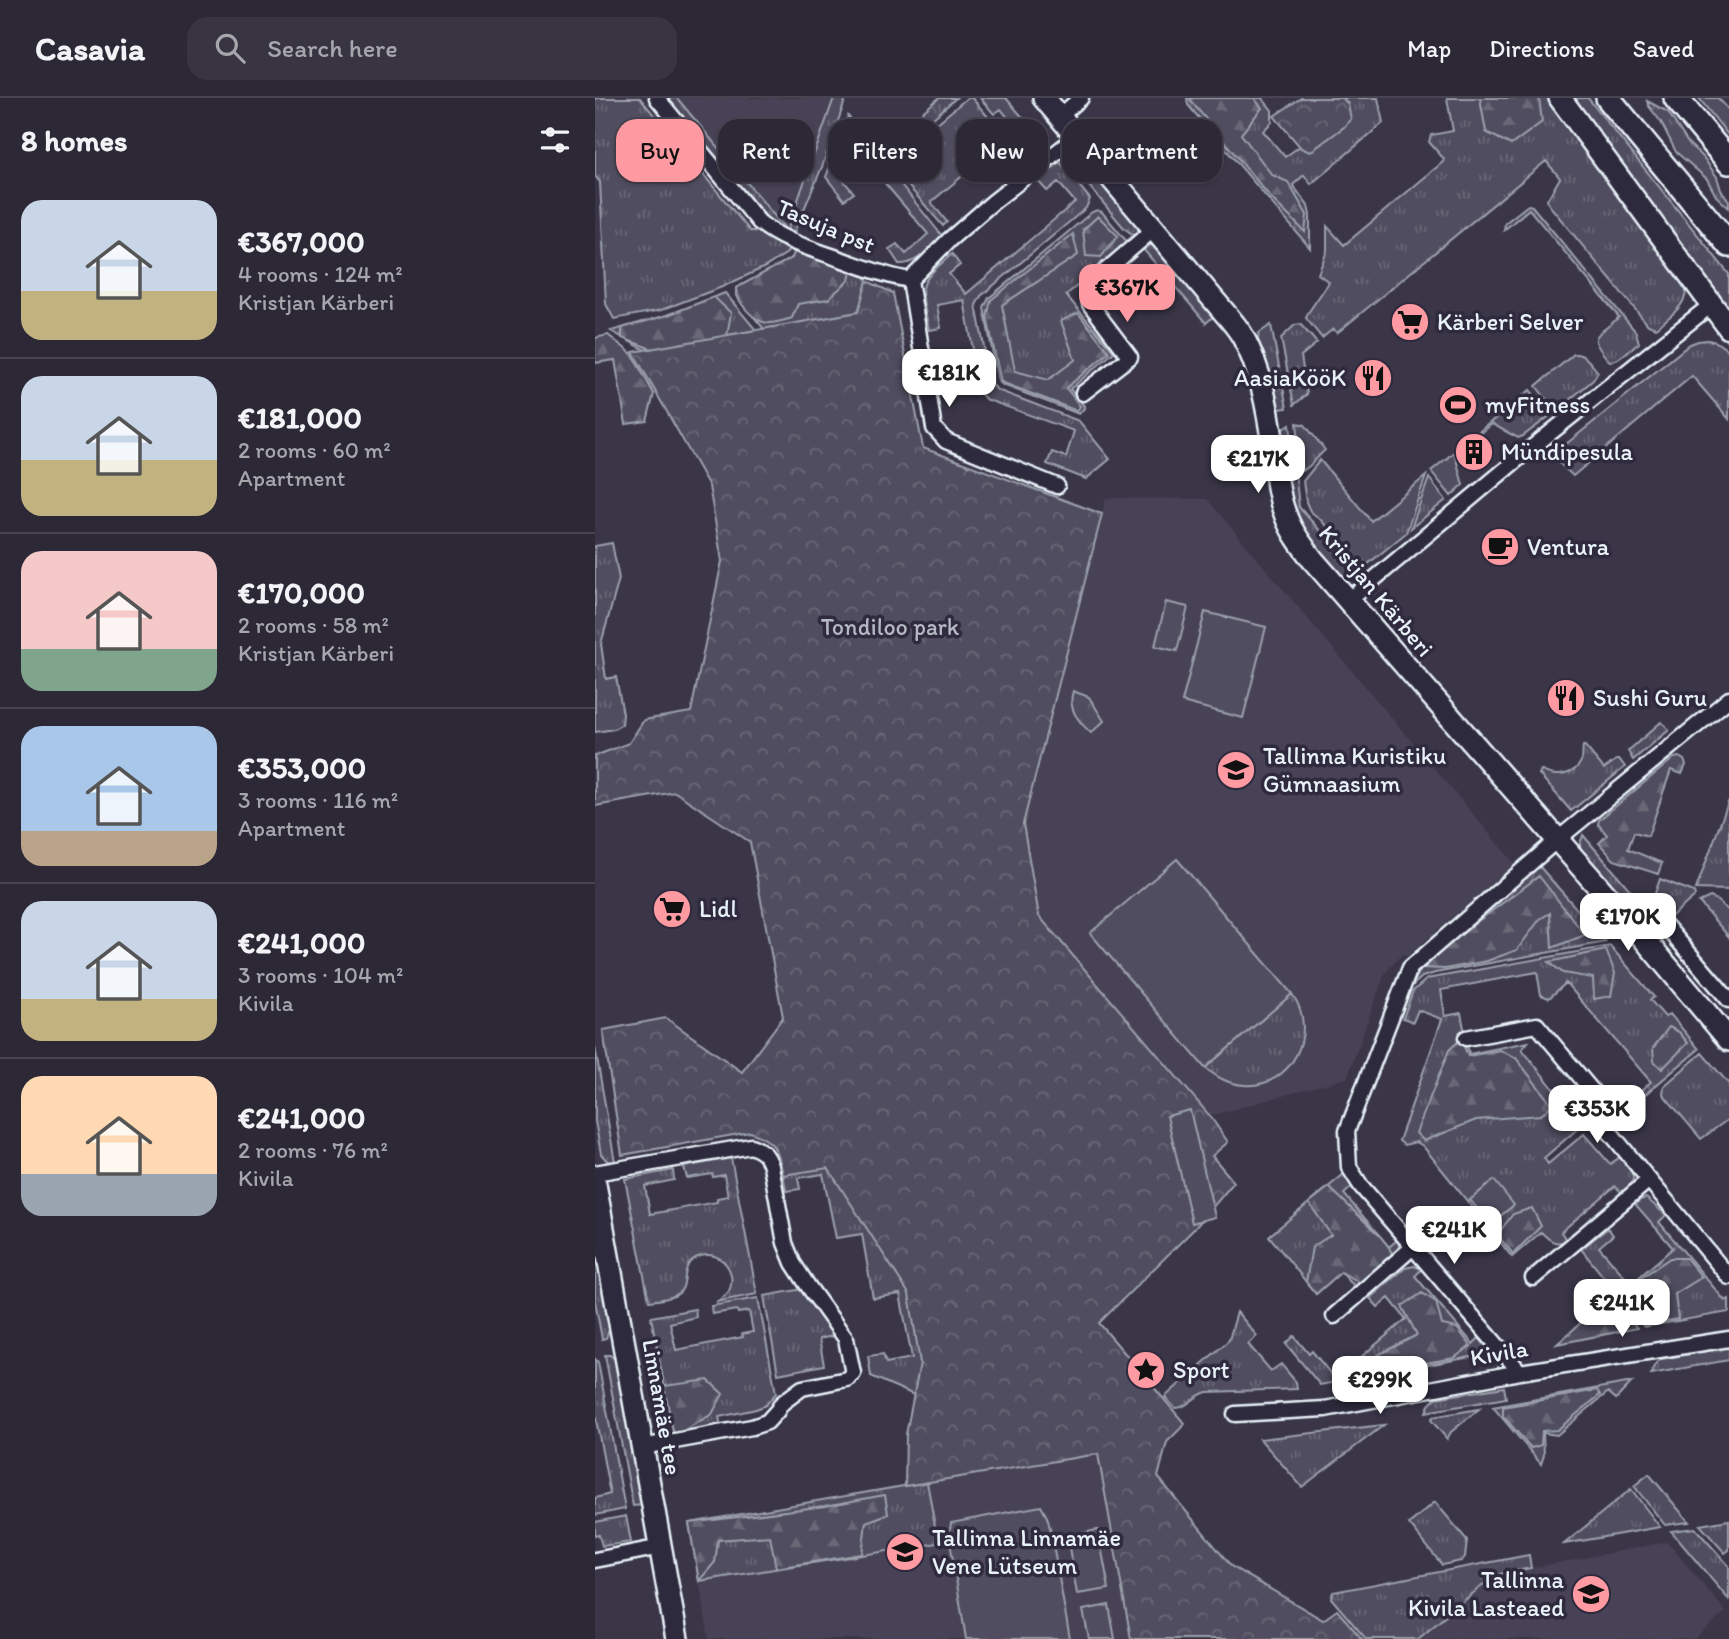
<!DOCTYPE html>
<meta charset="utf-8">
<style>
body{margin:0;font-family:Itim,sans-serif;background:#383442;color:#f1f3f6;height:100vh;display:flex;flex-direction:column;font-size:26px;white-space:nowrap}
*{box-sizing:border-box;margin:0}
p{font-size:23px;color:#a6a6ad}
.icon{flex:none;width:38px;height:38px;fill:none;stroke:currentColor;stroke-width:2;stroke-linecap:round;stroke-linejoin:round}
.map{position:relative;flex:1;overflow:hidden}
.panel{display:flex;flex-direction:column;background:#2c2836;width:595px}
.panel>*{flex:none}
.hud{position:absolute;left:21px;top:21px;width:665px;height:63px;display:flex;gap:14px}
.price{position:absolute;translate:-50% -60px;padding:0 16px;border-radius:14px;background:#fff;color:#222;font-size:23px;line-height:46px;filter:drop-shadow(0 2px 4px #0008)}
.price::after{content:'';position:absolute;left:50%;top:42px;width:21px;height:16px;margin-left:-10px;background:inherit;clip-path:polygon(0 0,100% 0,50% 100%)}
.price.selected{background:#ff9aa2;color:#111}
ul{padding:0;list-style:none}
li{display:flex;align-items:center;gap:21px;height:175px;padding:0 21px}
li+li{border-top:2px solid #484451}
li span{display:grid;place-items:center;flex:none;width:196px;height:140px;border-radius:21px;color:#555}
li>.icon{margin-inline-start:auto}
span .icon{width:84px;height:84px;fill:#fffc;stroke-width:1}
li b{font-size:30px}
h2{display:flex;justify-content:space-between;align-items:center;height:84px;padding:0 21px;font-size:30px}
.tag{padding:0 24px;border-radius:21px;background:#2c2836;box-shadow:0 2px 5px #0004,0 0 0 2px #484451;font-size:24px;line-height:63px}
.tag.selected{background:#ff9aa2;color:#111}
header{display:flex;align-items:center;gap:42px;box-sizing:border-box;height:98px;padding:0 35px;background:#2c2836;border-bottom:2px solid #484451}
header strong{font-size:33px}
nav{display:flex;gap:38px;margin-inline-start:auto;font-size:24px}
.search{width:490px;height:63px;background:#383442;display:flex;align-items:center;gap:18px;box-sizing:border-box;padding:0 24px;border-radius:21px;color:#a6a6ad;font-size:26px}
main{display:flex;flex:1;min-height:0}
.map>svg:first-child{display:block}
.built{fill:#464354}
.grass{fill:url(#grass-tufts);stroke:#9ca0ac;stroke-width:2}
.forest{fill:url(#forest-firs);stroke:#9ca0ac;stroke-width:2}
.park{fill:url(#park-crowns);stroke:#9ca0ac;stroke-width:2}
.pitch{fill:#504e5f;stroke:#9ca0ac;stroke-width:2}
.lines{fill:none;stroke-linecap:round;stroke-linejoin:round}
.street-casing{stroke:#e8f1f8;stroke-width:19}
.secondary-casing{stroke:#e8f1f8;stroke-width:26}
.primary-casing{stroke:#e8f1f8;stroke-width:28}
.street{stroke:#2f2a3d;stroke-width:14}
.secondary{stroke:#2f2a3d;stroke-width:21}
.primary{stroke:#2f2a3d;stroke-width:23}
.labels{text-anchor:middle;stroke-width:7;stroke-linejoin:round;paint-order:stroke}
.street-label{font-size:24px;fill:#e8f1f8;stroke:#2f2a3d}
.poi-label{font-size:24px;fill:#e8f1f8;stroke:#2f2a3d;text-anchor:start}
.park-label{font-size:24px;fill:#b3b8c2;stroke:#2f2a3d}
</style>
<header>
<strong>Casavia</strong>
<div class="search"><svg class="icon" aria-label="search" viewBox="0 0 24 24"><circle cx="10" cy="10" r="6"/><path d="M15 15l6 6"/></svg>Search here</div>
<nav><a>Map</a><a>Directions</a><a>Saved</a></nav>
</header>
<main>
<section class="panel">
<h2>8 homes<svg class="icon" aria-label="filters" viewBox="0 0 24 24"><path d="M4 7h16M4 17h16"/><circle cx="9" cy="7" r="2"/><circle cx="15" cy="17" r="2"/></svg></h2>
<ul>
<li><span style="background:linear-gradient(#c9d6e8 65%,#c2b280 0)"><svg class="icon" aria-label="home" viewBox="0 0 24 24"><path d="M3 11l9-7 9 7M6 9v11h12V9"/></svg></span><div><b>€367,000</b><p>4 rooms · 124 m²</p><p>Kristjan Kärberi</p></div></li>
<li><span style="background:linear-gradient(#c9d6e8 60%,#c2b280 0)"><svg class="icon" aria-label="home" viewBox="0 0 24 24"><path d="M3 11l9-7 9 7M6 9v11h12V9"/></svg></span><div><b>€181,000</b><p>2 rooms · 60 m²</p><p>Apartment</p></div></li>
<li><span style="background:linear-gradient(#f6c9c9 70%,#7fa58c 0)"><svg class="icon" aria-label="home" viewBox="0 0 24 24"><path d="M3 11l9-7 9 7M6 9v11h12V9"/></svg></span><div><b>€170,000</b><p>2 rooms · 58 m²</p><p>Kristjan Kärberi</p></div></li>
<li><span style="background:linear-gradient(#a9c7e8 75%,#b9a48a 0)"><svg class="icon" aria-label="home" viewBox="0 0 24 24"><path d="M3 11l9-7 9 7M6 9v11h12V9"/></svg></span><div><b>€353,000</b><p>3 rooms · 116 m²</p><p>Apartment</p></div></li>
<li><span style="background:linear-gradient(#c9d6e8 70%,#c2b280 0)"><svg class="icon" aria-label="home" viewBox="0 0 24 24"><path d="M3 11l9-7 9 7M6 9v11h12V9"/></svg></span><div><b>€241,000</b><p>3 rooms · 104 m²</p><p>Kivila</p></div></li>
<li><span style="background:linear-gradient(#ffd9b3 70%,#9aa5b1 0)"><svg class="icon" aria-label="home" viewBox="0 0 24 24"><path d="M3 11l9-7 9 7M6 9v11h12V9"/></svg></span><div><b>€241,000</b><p>2 rooms · 76 m²</p><p>Kivila</p></div></li>
</ul>
</section>
<div class="map">
<svg width="1134" height="1541" viewBox="0 0 1134 1541">
<defs>
<pattern id="grass-tufts" width="24" height="20" patternUnits="userSpaceOnUse" patternTransform="scale(1.75)"><rect width="24" height="20" fill="#504e5f"/><path d="M3 7l-1-3M5 7V3M7 7l1-3M15 17l-1-3M17 17v-4M19 17l1-3" fill="none" stroke="#696877"/></pattern>
<pattern id="forest-firs" width="22" height="20" patternUnits="userSpaceOnUse" patternTransform="scale(1.75)"><rect width="22" height="20" fill="#504e5f"/><path d="M5 1l3.5 6h-7zM16 11l3.5 6h-7z" fill="#696877"/></pattern>
<pattern id="park-crowns" width="20" height="18" patternUnits="userSpaceOnUse" patternTransform="scale(1.75)"><rect width="20" height="18" fill="#504e5f"/><path d="M2 6a3 3 0 1 1 6 0M12 15a3 3 0 1 1 6 0" fill="none" stroke="#696877"/></pattern>
</defs>
<rect width="100%" height="100%" fill="#3a3648"/>
<filter id="ink" filterUnits="userSpaceOnUse"><feTurbulence type="fractalNoise" baseFrequency=".0143" numOctaves="2"/><feDisplacementMap in="SourceGraphic" scale="14" xChannelSelector="R" yChannelSelector="G"/><feConvolveMatrix kernelMatrix="1 2 1 2 8 2 1 2 1" color-interpolation-filters="sRGB"/></filter>
<g filter="url(#ink)">
<path class="built" d="M82,0H239L193,133Z
M511,400L612,401L920,766L812,858L807,856L790,875L752,980L615,1018L444,819L428,726Z
M503,1356L536,1541H114L94,1425Z
M1072,1444L1131,1514L1099,1541H823L900,1477Z"/>
<path class="grass" d="M0,0H45L155,133H167L181,144L194,148L192,155L170,169L127,189L66,212L19,221L11,206L5,84L0,78Z
M71,0H82L192,133L239,0H251L227,69L198,137L174,122Z
M344,0H361L288,64L348,139C335,149 322,167 304,166L294,151L302,146L311,156L333,136L271,63L248,82L259,95L249,102L231,79L253,18L264,31L253,41L271,62Z
M372,0H377L394,20L390,24L385,19L371,31L384,48L374,57L382,66L336,104L352,124L348,128L303,76L302,59Z
M385,0H411L443,37L435,51L429,44L431,42L406,11L399,16Z
M592,0H667L677,12V24L668,33L690,59L705,48L706,50L753,6L747,0H783L788,25L716,86L709,77L698,87L713,108L715,117V150L593,7Z
M852,0H958L1091,186C1094,207 1075,218 1061,230L1053,227L954,107L952,102L965,80L951,63L742,235L738,231L727,240L711,220L713,215L734,184L723,176L732,153V128L749,147L848,64L849,61L834,44L836,37L858,33Z
M976,0H993L1134,176V213Z
M1104,0H1123L1134,12V38Z
M1052,3L1073,14L1093,45L1108,59L1122,79L1126,92L1134,103V110L1121,98L1112,81L1081,54L1066,24L1053,7Z
M478,54L482,55L543,128V134L540,138L529,130L469,58Z
M465,64L495,101L491,110L386,198L381,207L396,285L402,292L484,323L515,361L491,381L452,366L457,354L471,359L479,333L390,301L386,296L369,202L342,207L346,230L334,232C325,186 320,188 357,156L365,167L354,176L371,196L480,104L463,84L452,93L443,83Z
M933,107L937,108L1041,234L1044,245L1023,261L1015,264C990,235 1001,241 1024,219L934,111L909,132L910,125Z
M502,112L507,114L533,145L471,197L519,254L475,291L490,309L484,316L408,287L403,283L389,210L394,200L497,114Z
M555,147L560,148L621,216L611,225L548,151Z
M201,150L269,174L272,183L264,214L169,231L141,198V190L197,160Z
M130,195L161,232L50,252L16,233L73,217Z
M705,226L722,245L706,258L712,296L699,307L686,240L700,227Z
M676,227L692,310L684,311L680,308L662,244L664,235Z
M1113,242L1121,244L1134,253V321L1097,278L978,378L963,364L965,351L1095,246L1103,243Z
M979,256C990,255 996,266 1003,274L998,282L961,313L941,288Z
M935,292L956,317L928,338L923,340L897,326L860,357L868,387L856,398L836,373Z
M702,325L710,327L730,352C723,358 716,369 707,373Z
M695,326L704,409L764,477C744,482 736,469 725,454C720,447 713,440 709,432C691,403 690,368 685,335L689,330Z
M725,362L776,423L831,378L811,435L768,470L726,422L715,413L711,404L708,383Z
M834,380L851,402L816,430Z
M17,445L24,481L6,546L11,581L21,579L28,616L27,626L19,631L0,634V448Z
M1066,624L1070,627L1074,632L1038,662L1033,653Z
M988,648H990L1009,671L1021,662H1025L1030,669L976,713L944,676L946,672C960,681 981,678 987,661C988,657 987,653 988,648Z
M1134,702V792L1101,791Z
M988,737L1065,827L1053,837L986,755L985,746Z
M944,768L1011,844L840,875L827,879L816,889L829,866Z
M1065,781L1099,794L1100,798L1072,822L1057,804Z
M1115,799L1120,801L1134,813V839L1104,804Z
M1015,848L1059,899L1055,902L1070,919L1075,916L1104,951L1035,1009L1031,1010L1019,999L1027,992L1036,1001L1056,984L971,885L954,900L946,897L942,874L846,892L850,918L866,915L874,956L933,944L927,951L982,1020L996,1008L1003,1013L949,1060L953,1066L989,1036L1015,1066L1025,1059C1037,1074 1046,1081 1028,1096L1020,1088L966,1134L972,1143C960,1147 955,1143 946,1134L917,1159L828,1048L821,1044L809,1047L804,1043L847,921L823,912L818,924L808,920L818,893L832,881Z
M697,896C725,934 696,991 649,987C633,986 622,979 610,970Z
M0,949L20,1064L12,1063L6,1056L0,1023Z
M1107,955L1134,986V1024L1132,1022L1106,1041L1068,996L1069,988Z
M148,993L396,1208L356,1311L319,1297L276,1278L273,1258L288,1256L291,1265L317,1260L305,1196L278,1200L267,1136L241,1140L228,1076L203,1080L205,1091L191,1093L186,1064L181,1049L168,1039Z
M136,1060L162,1196L121,1204C126,1201 131,1198 134,1193C143,1174 126,1152 106,1158C81,1165 97,1189 81,1197C73,1201 62,1202 54,1203L30,1081L78,1072L79,1082L50,1088L55,1116L122,1104V1100L133,1098L129,1077L118,1079L117,1076L92,1080L89,1069Z
M749,1076L757,1089L749,1096L794,1149L802,1142L804,1147L802,1154L767,1186L760,1188L755,1184L746,1174L721,1196L674,1138Z
M1051,1100L1071,1117L1064,1124L1130,1203L1134,1201V1214L1049,1229L986,1151L1013,1130L1018,1137L1004,1149L1036,1186L1078,1150L1041,1107L1045,1102Z
M0,1135L16,1226L11,1240L7,1241L0,1203Z
M819,1168L827,1171L820,1178L878,1246L884,1240L897,1255L725,1287L691,1246L699,1238L714,1256L717,1253L740,1281L811,1221L794,1200L783,1209L775,1200L810,1170Z
M208,1191L236,1229L238,1238L224,1241L229,1267L183,1276L169,1198Z
M163,1200L181,1295L171,1307L161,1311L124,1319L126,1329L79,1338L56,1219L100,1211L101,1219L75,1225L81,1252L148,1239L147,1236L158,1234L154,1213L143,1215L142,1212L117,1216L116,1208Z
M642,1214L662,1238L653,1246L676,1273L686,1266L701,1284L702,1291L612,1294C599,1297 593,1310 580,1310L570,1299L634,1242Z
M1134,1249V1262L1056,1276C1058,1268 1060,1265 1067,1261Z
M10,1257H15L23,1264L48,1407L38,1408Z
M0,1261L3,1264L30,1411L0,1417V1400L15,1396L0,1316Z
M1037,1284L1021,1301L1013,1294L962,1337L948,1335L949,1357L946,1366L898,1309Z
M909,1289L911,1300L831,1314L834,1307L841,1300Z
M884,1311L856,1334L852,1341L836,1322L838,1319Z
M789,1327L707,1389L665,1341Z
M1054,1376L1094,1424L1070,1427L1039,1388Z
M332,1384L343,1445L104,1483L94,1425Z
M1036,1391L1065,1429L969,1446Z
M840,1404L872,1442L870,1459L866,1463L847,1467L814,1426Z
M31,1418L36,1444L7,1448L4,1437H0V1424Z
M1134,1422V1452L1130,1455L1105,1427Z
M1100,1430L1134,1468V1502L1076,1433Z
M934,1457L936,1470L900,1477L823,1541H771L736,1500L738,1494Z"/>
<path class="forest" d="M598,0H659L667,10L646,36L677,77L693,84L712,117L710,134L676,100L595,2Z
M885,0H944L947,24L916,47L891,34Z
M503,118L523,138L506,159L491,158L488,132Z
M478,136L483,157L407,207L420,273L453,282L480,262L466,223L483,215L514,254L471,290L485,308L482,313L406,284L392,219L396,202Z
M201,150L257,170L254,182L233,201L203,206L197,220C190,222 181,225 174,225C159,225 141,203 141,190L197,160Z
M119,199L136,215L132,238L57,251L27,240V230L73,217Z
M13,237L37,256L59,296L52,323L31,326L20,262L0,265V240Z
M1084,659L1089,662L1091,667L1087,676L1076,672L1053,738L1039,734L1033,751L1067,765L1063,776L1019,762L1004,745L1012,737L1003,726L1004,722L1079,660Z
M944,778L990,837L957,850L955,815L945,821L922,852L892,863L850,871L829,870L856,843Z
M1011,852L1020,875L1016,898L999,901L998,880L968,875L954,864Z
M1074,929L1084,934L1093,945L1067,971L1059,963L1058,950Z
M866,941L873,958L905,952L921,960L957,1007L946,1017L881,1022L829,1043L821,1035L854,952Z
M734,1089L785,1138L794,1149L798,1159L767,1186L746,1174L721,1196L711,1184L717,1149L736,1137L714,1105Z
M937,1110L946,1128L918,1156L902,1137L918,1116Z
M1075,1160H1091L1107,1179L1080,1196L1083,1221L1050,1227L1031,1203V1190Z
M827,1195L841,1204L847,1227L862,1230L876,1248L859,1260L778,1274L779,1259L822,1237L807,1208Z
M1017,1197L1042,1230L962,1246Z
M113,1282L128,1296L117,1316L79,1338L69,1288Z
M1002,1292L1005,1297L962,1332L947,1333L946,1347L936,1350L908,1318V1309Z
M290,1397L293,1416L271,1424L267,1456L181,1470L175,1438L123,1442L120,1464L104,1483L94,1425L230,1408Z"/>
<path class="park" d="M706,0H747L753,6L756,21L749,29L715,54L706,50L679,18Z
M272,183L298,195L328,350L507,416L428,726L444,818L615,1018L633,1044L617,1058L639,1084L600,1130L504,1225L590,1326L572,1344L563,1379L636,1468L728,1522L742,1512L767,1541H536L503,1356L310,1388L311,1336L325,1265L314,1196L233,1070L188,1077C183,1051 180,1043 155,1034L27,1057L8,932L71,920L147,974L188,919L155,744L80,694L0,708V658L34,645L49,622L96,614L127,463L114,388L38,254L263,214Z
M478,593L494,599L509,623L496,635C484,624 472,611 478,593Z"/>
<path class="pitch" d="M571,504L593,509L582,553L560,548Z
M610,514L671,529L648,620L587,604Z
M582,761L697,896L610,970L495,835Z
M595,1012L620,1119L597,1125L572,1018Z
M899,1082L919,1107L895,1126L875,1102Z
M446,1408L452,1419L455,1430L475,1541H371L354,1438L356,1425Z
M503,1432L514,1491L482,1496L472,1438Z
M514,1507L520,1541H494L488,1512Z"/>
<g class="lines">
<g class="street-casing">
<path id="street" d="M62,0L164,124C187,143 217,151 245,161C268,169 290,178 315,182
M464,19L486,0
M315,182L339,330L351,343L462,388
M315,182L354,142L398,104L481,39
M488,295L535,259L495,206L492,189L559,131
M754,502L930,355L1116,207
M1070,827L1134,902
M871,940L942,927L1009,1007V1027L1134,1179
M0,1075L156,1048C168,1053 172,1056 176,1068L190,1145L198,1165L213,1188L251,1241L258,1275L252,1281L207,1290L187,1305L182,1313L172,1324L157,1329L47,1349
M938,1180L1054,1082
M739,1218L818,1149
M925,1274L766,1088L754,1069L752,1033L815,870L962,742L1134,601
M640,1316L730,1311L925,1274L1134,1241
M0,1462L66,1449"/>
</g>
<g class="secondary-casing">
<path id="secondary" d="M449,0L629,214C636,222 643,230 648,239C666,272 673,311 678,348C681,372 682,398 692,421C698,436 708,449 718,462L1051,843L1134,942
M965,0L1134,230
M0,1086L82,1541"/>
</g>
<g class="primary-casing">
<path id="primary" d="M1013,0L1134,147
M1081,0L1134,64"/>
</g>
<use href="#street" class="street"/>
<use href="#secondary" class="secondary"/>
<use href="#primary" class="primary"/>
</g>
</g>
<defs>
<g id="supermarket-disc" transform="scale(2.0125)"><circle r="9.5" fill="#ff9aa2" stroke="#2f2a3d"/><path d="M-6-5.5h2.5l.6 2H6L4.5 2H-2.5L-4.4-4H-6ZM-1.5 3.2a1.3 1.3 0 1 0 .1 0ZM3 3.2a1.3 1.3 0 1 0 .1 0Z" fill="#111"/></g>
<g id="restaurant-disc" transform="scale(2.0125)"><circle r="9.5" fill="#ff9aa2" stroke="#2f2a3d"/><path d="M-5-6h1v4h1v-4h1v4h1v-4h1v5L-1.5 .5V6h-2V.5L-5-1ZM5-6V6H3V1.5H1.5Q1.5-4 5-6Z" fill="#111"/></g>
<g id="stadium-disc" transform="scale(2.0125)"><circle r="9.5" fill="#ff9aa2" stroke="#2f2a3d"/><path d="M0-5a6.5 5 0 1 0 0 10a6.5 5 0 1 0 0-10ZM-3.5-1.8h7v3.6h-7Z" fill="#111"/></g>
<g id="building-disc" transform="scale(2.0125)"><circle r="9.5" fill="#ff9aa2" stroke="#2f2a3d"/><path d="M-4-6H4V6H1V3H-1V6H-4ZM-2.5-4.3h1.7v1.8h-1.7ZM.8-4.3h1.7v1.8H.8ZM-2.5-1h1.7V.8h-1.7ZM.8-1h1.7V.8H.8Z" fill="#111"/></g>
<g id="cafe-disc" transform="scale(2.0125)"><circle r="9.5" fill="#ff9aa2" stroke="#2f2a3d"/><path d="M-5.5-4.5H6V0H3Q3 3.5 0 3.5H-2.5Q-5.5 3.5-5.5 0ZM3-3.2v2h1.7v-2ZM-6 4.5H4V6H-6Z" fill="#111"/></g>
<g id="school-disc" transform="scale(2.0125)"><circle r="9.5" fill="#ff9aa2" stroke="#2f2a3d"/><path d="M0-5L7-2L0 1L-7-2ZM-4 1L0 2.5L4 1V4Q0 6-4 4Z" fill="#111"/></g>
<g id="sight-disc" transform="scale(2.0125)"><circle r="9.5" fill="#ff9aa2" stroke="#2f2a3d"/><path d="M0-6L1.8-2.2L6-1.7L2.9 1.2L3.7 5.4L0 3.3L-3.7 5.4L-2.9 1.2L-6-1.7L-1.8-2.2Z" fill="#111"/></g>
</defs>
<g fill-rule="evenodd">
<use href="#supermarket-disc" x="815" y="224"/>
<use href="#restaurant-disc" x="778" y="280"/>
<use href="#stadium-disc" x="863" y="307"/>
<use href="#building-disc" x="879" y="354"/>
<use href="#cafe-disc" x="905" y="449"/>
<use href="#restaurant-disc" x="971" y="600"/>
<use href="#school-disc" x="641" y="672"/>
<use href="#supermarket-disc" x="77" y="811"/>
<use href="#sight-disc" x="551" y="1272"/>
<use href="#school-disc" x="310" y="1454"/>
<use href="#school-disc" x="996" y="1496"/>
</g>
<g class="labels">
<g class="street-label">
<text transform="translate(231 128) rotate(23)" y="8">Tasuja pst</text>
<text transform="translate(781 493) rotate(50)" y="8">Kristjan Kärberi</text>
<text transform="translate(904 1255) rotate(-10)" y="8">Kivila</text>
<text transform="translate(67 1309) rotate(80)" y="8">Linnamäe tee</text>
</g>
<g class="poi-label">
<text x="842" y="232">Kärberi Selver</text>
<text x="751" y="288" text-anchor="end">AasiaKööK</text>
<text x="890" y="315">myFitness</text>
<text x="906" y="362">Mündipesula</text>
<text x="932" y="457">Ventura</text>
<text x="998" y="608">Sushi Guru</text>
<text x="668" y="666">Tallinna Kuristiku<tspan x="668" dy="28">Gümnaasium</tspan></text>
<text x="104" y="819">Lidl</text>
<text x="578" y="1280">Sport</text>
<text x="337" y="1448">Tallinna Linnamäe<tspan x="337" dy="28">Vene Lütseum</tspan></text>
<text x="969" y="1490" text-anchor="end">Tallinna<tspan x="969" dy="28">Kivila Lasteaed</tspan></text>
</g>
<g class="park-label">
<text x="295" y="537">Tondiloo park</text>
</g>
</g>
</svg>
<b class="price selected" style="left:532px;top:226px">€367K</b>
<b class="price" style="left:354px;top:311px">€181K</b>
<b class="price" style="left:663px;top:397px">€217K</b>
<b class="price" style="left:1033px;top:855px">€170K</b>
<b class="price" style="left:1002px;top:1047px">€353K</b>
<b class="price" style="left:859px;top:1168px">€241K</b>
<b class="price" style="left:1027px;top:1241px">€241K</b>
<b class="price" style="left:785px;top:1318px">€299K</b>
<div class="hud">
<a class="tag selected">Buy</a>
<a class="tag">Rent</a>
<a class="tag">Filters</a>
<a class="tag">New</a>
<a class="tag">Apartment</a>
</div>
</div>
</main>
